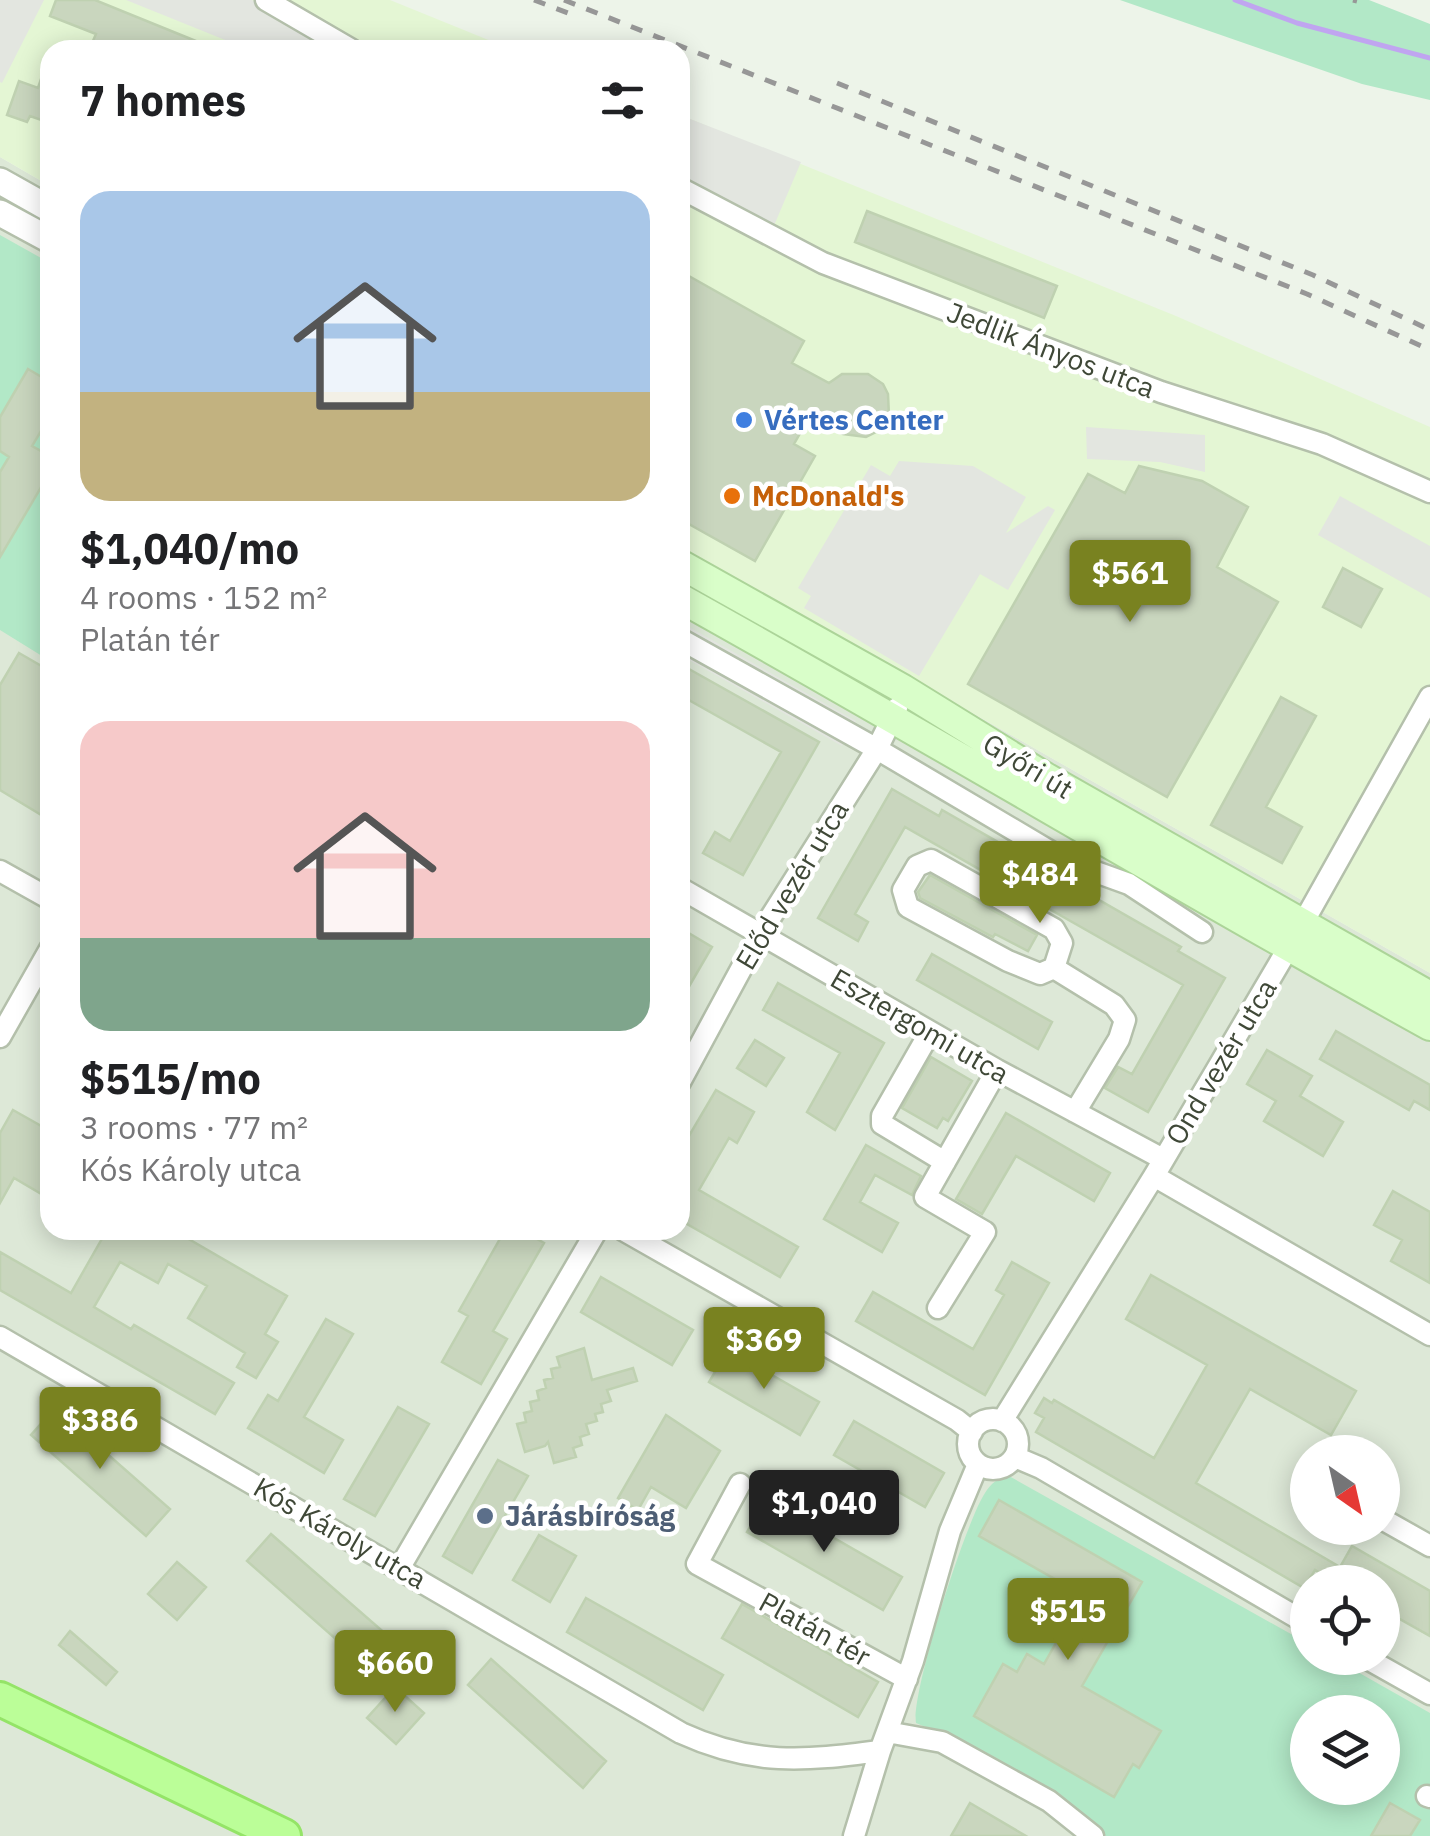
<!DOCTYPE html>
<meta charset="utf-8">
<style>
body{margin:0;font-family:"IBM Plex Sans",sans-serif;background:#f2f2f2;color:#202124;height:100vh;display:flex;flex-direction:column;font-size:38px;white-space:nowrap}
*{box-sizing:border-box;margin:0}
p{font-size:32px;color:#757577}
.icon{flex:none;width:55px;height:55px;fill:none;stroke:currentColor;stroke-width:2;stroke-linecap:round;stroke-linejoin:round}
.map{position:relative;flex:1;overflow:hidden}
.panel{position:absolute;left:40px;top:40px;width:650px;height:1200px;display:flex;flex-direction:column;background:#fff;border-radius:30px;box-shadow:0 5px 25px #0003}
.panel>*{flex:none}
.needle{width:65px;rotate:146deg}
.fabs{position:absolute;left:1290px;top:1435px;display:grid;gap:20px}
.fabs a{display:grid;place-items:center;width:110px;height:110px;border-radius:50%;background:#fff;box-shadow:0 5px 25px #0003;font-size:50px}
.price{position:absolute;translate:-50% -85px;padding:0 22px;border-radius:10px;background:#798220;color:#fff;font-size:32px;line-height:65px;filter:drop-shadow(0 2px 5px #0008)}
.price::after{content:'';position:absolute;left:50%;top:60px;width:30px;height:22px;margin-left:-15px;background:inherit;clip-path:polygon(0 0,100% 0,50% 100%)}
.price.active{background:#222;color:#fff}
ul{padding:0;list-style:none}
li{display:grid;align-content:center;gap:20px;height:530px;padding:0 40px}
li span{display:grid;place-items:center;height:310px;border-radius:30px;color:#555}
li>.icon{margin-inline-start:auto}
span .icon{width:180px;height:180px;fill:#fffc;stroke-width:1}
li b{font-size:42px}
h2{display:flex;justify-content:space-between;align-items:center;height:120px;padding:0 40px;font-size:42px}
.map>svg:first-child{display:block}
.residential{fill:#dde8d7;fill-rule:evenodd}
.commercial{fill:#e4f6d4}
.green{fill:#b2e8c7;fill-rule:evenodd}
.parking{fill:#e3e6e0}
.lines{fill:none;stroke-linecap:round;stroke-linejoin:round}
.stream{stroke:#c0a5f0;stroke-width:5}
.building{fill:#c9d6be;stroke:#bfd1b1;stroke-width:2.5}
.minor-casing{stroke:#b4c0ab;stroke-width:25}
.tertiary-casing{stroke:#b4c0ab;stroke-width:30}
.secondary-casing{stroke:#acd499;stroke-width:32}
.primary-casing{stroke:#94e467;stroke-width:38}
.minor{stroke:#fff;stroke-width:20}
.tertiary{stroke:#fff;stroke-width:25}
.secondary{stroke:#d9fec9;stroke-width:28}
.primary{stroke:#bbfe98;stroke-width:32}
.rail{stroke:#979797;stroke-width:5;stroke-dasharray:12 12;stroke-linecap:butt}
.shop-dot{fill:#3f7fe0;stroke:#fff;stroke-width:4}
.food-dot{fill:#e8710a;stroke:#fff;stroke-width:4}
.service-dot{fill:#5c6f8a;stroke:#fff;stroke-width:4}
.labels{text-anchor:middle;stroke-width:9;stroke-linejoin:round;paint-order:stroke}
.street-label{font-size:28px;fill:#3f4837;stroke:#fff}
.shop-label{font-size:28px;font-weight:bold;fill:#366cbe;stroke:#fff;text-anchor:start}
.food-label{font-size:28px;font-weight:bold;fill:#c56008;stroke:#fff;text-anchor:start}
.service-label{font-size:28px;font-weight:bold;fill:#4e5e75;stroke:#fff;text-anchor:start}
</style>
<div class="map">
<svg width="1430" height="1836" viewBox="0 0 1430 1836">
<rect width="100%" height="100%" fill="#edf4e9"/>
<path class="residential" d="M0,157L50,186V1230H680V547L1430,973V1836H0ZM1308,1452H1382V1528H1308ZM1308,1582H1382V1658H1308ZM1308,1712H1382V1788H1308Z"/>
<path class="commercial" d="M0,0H390L513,50H50V186L0,157Z
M680,115L1176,316L1430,427V973L680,547Z"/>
<path class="green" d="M1120,0H1369L1430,24V100L1362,84Z
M0,235L50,263V661L0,630Z
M1009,1476L1307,1643L1308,1658H1333L1430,1713V1836H1106L1068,1803L963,1743L916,1723C911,1693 966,1521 985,1493C991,1483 998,1478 1009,1476ZM1308,1712H1382V1788H1308Z"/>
<path class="parking" d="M0,0H44L2,83L0,82Z
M126,0H252L336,49L250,50Z
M680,115L801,162L770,235L680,192Z
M1086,427L1205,435V472L1160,462L1087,459Z
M899,461L973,466L1026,497L1006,533L1048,506L1055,510L1008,590L980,574L919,676L804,608L811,596L798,588L871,465L890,476Z
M1340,496L1430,546V598L1318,535Z
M680,622L856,721L842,746L680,655Z"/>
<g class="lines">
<path class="stream" d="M1235,0L1297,23L1430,58"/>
</g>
<path class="building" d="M56,0H95L218,50H89L96,34L50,16Z
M48,58L50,123L30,116L27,122L7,115L19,81L38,88Z
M867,211L1057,286L1044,318L855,242Z
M680,271L804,341L792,363L829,383L842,374H868L883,384L888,394L889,416L876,432L866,437L843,434L810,416L794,444L815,456L755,561L680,519Z
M28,369L50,382V416L32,446L50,456V472L0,557V472L9,457L0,451V417Z
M1139,466L1202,481L1248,507L1217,567L1278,602L1167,797L968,684L1088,474L1125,493Z
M1343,568L1382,589L1361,627L1323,607Z
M19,653L50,671V804L43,816L0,790V685Z
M680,664L819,742L743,875L703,853L715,832L730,841L781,752L680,695Z
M1281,697L1316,716L1266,807L1302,827L1282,863L1211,825Z
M892,789L939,816L942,810L1181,947L1178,951L1225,978L1148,1112L1105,1088L1118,1067L1132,1074L1183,985L905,827L855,914L868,922L858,941L818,918Z
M930,875L1037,935L1028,951L995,934L993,937L920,898L918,892Z
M687,932L712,947L680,1002V943Z
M932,954L1052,1022L1038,1049L917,980Z
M778,983L884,1043L835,1130L807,1112L840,1053L763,1010Z
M1336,1031L1430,1085V1110L1414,1101L1409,1110L1320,1059Z
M755,1040L784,1058L766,1086L737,1068Z
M1267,1050L1312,1076L1300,1096L1343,1122L1323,1156L1264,1121L1276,1101L1247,1084Z
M931,1057L972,1081L948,1121L943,1118L937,1128L902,1108Z
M716,1090L754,1112L737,1143L729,1138L699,1190L798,1247L780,1277L680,1220V1151Z
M13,1110L50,1131V1199L14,1178L0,1203V1133Z
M1006,1113L1110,1173L1094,1201L1016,1156L982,1214L956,1199Z
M866,1145L921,1176L912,1195L875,1175L860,1202L898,1223L882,1252L824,1219Z
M1393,1191L1430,1212V1283L1391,1261L1402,1240L1374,1225Z
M107,1230H173L287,1296L265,1334L278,1342L256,1378L237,1367L245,1353L188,1318L207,1286L168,1264L158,1283L120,1262L94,1307L131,1329L134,1325L234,1383L215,1414L0,1290V1252L71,1293Z
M505,1230H521L544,1243L493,1331L507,1339L481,1384L442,1362L468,1316L459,1311Z
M1012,1262L1049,1283L985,1395L856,1321L873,1292L973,1349L1004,1295L996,1290Z
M1151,1275L1356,1391L1331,1435L1250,1389L1196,1483L1340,1567L1352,1546L1430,1591V1636L1382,1609V1582H1331L1332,1580L1315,1570L1304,1588L1036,1432L1044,1418L1035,1413L1044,1398L1052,1403L1054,1400L1154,1458L1207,1365L1126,1319Z
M601,1277L693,1330L672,1365L581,1312Z
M326,1319L353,1334L304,1417L343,1440L324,1473L248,1428L268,1395L278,1401Z
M584,1348L592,1380L633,1368L637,1381L607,1390L611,1401L601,1404L603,1412L595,1414L597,1421L586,1424L589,1434L580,1437L582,1445L573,1448L576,1457L554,1463L548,1442L545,1446L525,1452L517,1424L526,1422L524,1413L532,1411L530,1402L539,1400L537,1391L546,1388L544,1380L553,1378L551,1369L560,1367L557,1357Z
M728,1350L819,1402L800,1435L709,1382Z
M398,1407L429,1424L375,1516L344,1499Z
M55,1408L170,1509L146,1536L31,1435Z
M666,1415L720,1451L686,1508L651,1487L638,1510L618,1498Z
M854,1421L944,1473L925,1507L834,1455Z
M498,1460L528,1476L472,1573L443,1556Z
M766,1499L902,1577L883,1610L747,1532Z
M999,1500L1142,1582L1082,1686L1161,1731L1139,1768L1133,1764L1114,1797L974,1716L1003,1664L1017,1672L1027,1654L1044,1664L1083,1595L979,1536Z
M271,1534L387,1635L362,1662L247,1561Z
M539,1535L576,1556L550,1602L513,1580Z
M177,1562L206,1587L177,1620L148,1594Z
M586,1598L723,1675L703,1710L567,1632Z
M742,1604L878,1682L858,1717L722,1638Z
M70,1631L117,1672L106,1685L59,1645Z
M491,1659L606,1761L583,1788L468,1685Z
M395,1687L424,1713L396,1744L367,1718Z
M970,1803L1026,1836H951Z
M1390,1803L1420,1820L1410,1836H1371Z"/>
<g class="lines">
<g class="minor-casing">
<path id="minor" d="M266,0L352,50
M680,188L823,263L1161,392L1322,444L1430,492
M680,639L877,749L1068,862L1129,884L1202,932
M931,860L1054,929L1062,943L1054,968L1040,974L1008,961L908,907L903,890L917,866Z
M0,871L50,899
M680,888L997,1070L1163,1159
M1054,968L1114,1005L1125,1020L1119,1039L1075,1112
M930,1032L882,1116V1124L945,1162
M0,1037L50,949
M680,1082L760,934L877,749L897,708
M1154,1176L1430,1335
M623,1230L957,1420L972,1432
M938,1308L985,1232L925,1197L997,1070
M0,1337L681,1733C753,1766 804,1761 880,1751
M968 1444a25 25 0 1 1 50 0a25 25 0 1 1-50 0Z
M1002,1421L1154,1176L1303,923L1430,697
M1015,1457L1041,1468L1308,1624
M740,1484L697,1564L907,1679
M1382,1519L1430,1546
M400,1567L597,1230
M1366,1658L1430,1694
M887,1732L942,1742L1049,1801L1093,1836
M1427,1796L1430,1797
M854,1836L880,1751L913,1661L950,1531L978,1464"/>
</g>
<g class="tertiary-casing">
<path id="tertiary" d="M0,181L50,209
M0,213L50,240"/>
</g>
<g class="secondary-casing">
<path id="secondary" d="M680,564L903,689L1047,778L1430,996
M680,598C932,738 1178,887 1430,1026"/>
</g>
<g class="primary-casing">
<path id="primary" d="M0,1699L284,1836"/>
</g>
<use href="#minor" class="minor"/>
<use href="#tertiary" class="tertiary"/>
<use href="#secondary" class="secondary"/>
<use href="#primary" class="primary"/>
<path class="rail" d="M534,0L576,16
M564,0L1307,294L1430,350
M1353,0L1357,1
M837,83L1313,275L1430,330"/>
</g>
<circle class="shop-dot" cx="744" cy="420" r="10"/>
<circle class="food-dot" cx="732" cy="496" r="10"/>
<circle class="service-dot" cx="485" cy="1516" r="10"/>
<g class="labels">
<g class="street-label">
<text transform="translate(1051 350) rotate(21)" y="10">Jedlik Ányos utca</text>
<text transform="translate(1028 766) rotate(31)" y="10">Győri út</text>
<text transform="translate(792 885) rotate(-59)" y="10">Előd vezér utca</text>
<text transform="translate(920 1026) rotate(30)" y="10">Esztergomi utca</text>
<text transform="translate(1221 1062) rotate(-59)" y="10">Ond vezér utca</text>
<text transform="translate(340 1533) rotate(30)" y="10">Kós Károly utca</text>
<text transform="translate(815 1629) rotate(29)" y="10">Platán tér</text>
</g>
<g class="shop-label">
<text x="764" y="430">Vértes Center</text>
</g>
<g class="food-label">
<text x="752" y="506">McDonald's</text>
</g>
<g class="service-label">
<text x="505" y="1526">Járásbíróság</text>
</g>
</g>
</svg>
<div class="fabs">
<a><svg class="needle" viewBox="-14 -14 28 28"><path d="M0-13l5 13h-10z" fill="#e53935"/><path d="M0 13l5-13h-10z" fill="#757577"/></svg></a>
<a><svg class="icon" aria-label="locate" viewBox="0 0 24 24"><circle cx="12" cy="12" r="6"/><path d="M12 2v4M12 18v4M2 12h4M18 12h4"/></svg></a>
<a><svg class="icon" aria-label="layers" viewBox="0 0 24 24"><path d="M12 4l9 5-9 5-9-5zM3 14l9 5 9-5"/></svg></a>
</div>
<b class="price" style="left:1130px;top:625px">$561</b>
<b class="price" style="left:1040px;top:926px">$484</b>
<b class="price" style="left:764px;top:1392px">$369</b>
<b class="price" style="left:100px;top:1472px">$386</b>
<b class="price active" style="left:824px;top:1555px">$1,040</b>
<b class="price" style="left:1068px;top:1663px">$515</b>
<b class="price" style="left:395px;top:1715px">$660</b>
<section class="panel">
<h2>7 homes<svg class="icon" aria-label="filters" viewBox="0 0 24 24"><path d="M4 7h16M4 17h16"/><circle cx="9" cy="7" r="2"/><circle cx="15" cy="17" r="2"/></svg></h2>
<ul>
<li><span style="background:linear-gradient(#a9c7e8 65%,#c2b280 0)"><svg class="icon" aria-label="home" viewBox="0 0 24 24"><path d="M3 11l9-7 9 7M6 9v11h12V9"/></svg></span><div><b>$1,040/mo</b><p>4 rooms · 152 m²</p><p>Platán tér</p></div></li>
<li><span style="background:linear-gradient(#f6c9c9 70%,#7fa58c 0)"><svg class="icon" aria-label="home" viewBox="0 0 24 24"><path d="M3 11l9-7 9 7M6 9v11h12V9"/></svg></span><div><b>$515/mo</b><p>3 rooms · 77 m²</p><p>Kós Károly utca</p></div></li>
</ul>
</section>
</div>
